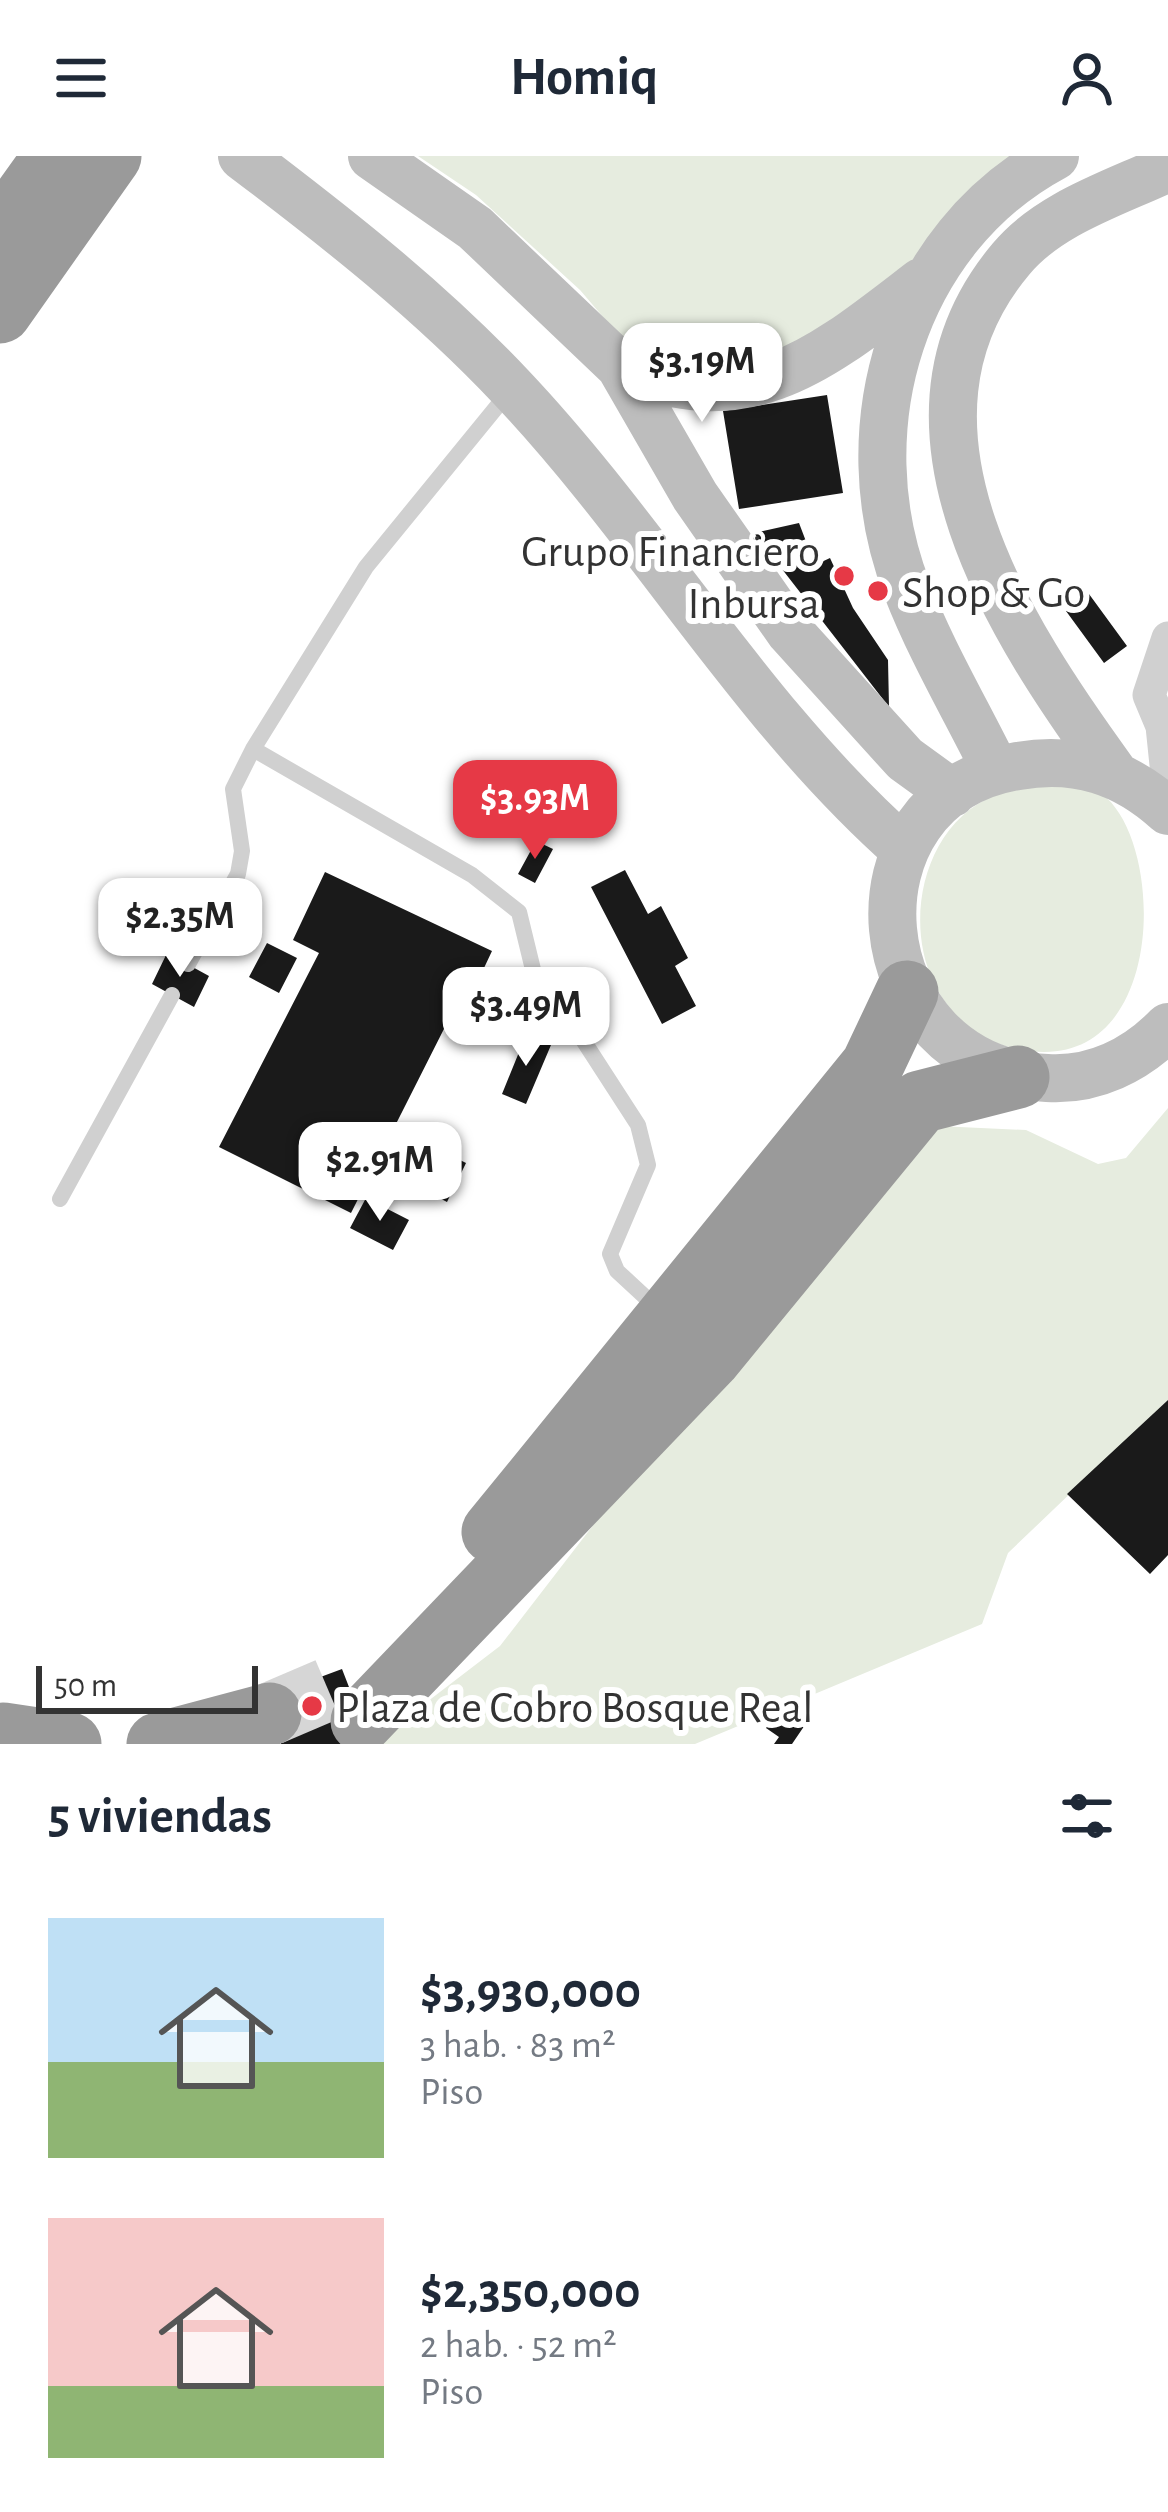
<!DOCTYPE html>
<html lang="es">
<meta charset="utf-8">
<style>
body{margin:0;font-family:"Alegreya Sans",sans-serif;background:#f6f6f7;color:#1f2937;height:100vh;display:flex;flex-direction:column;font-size:45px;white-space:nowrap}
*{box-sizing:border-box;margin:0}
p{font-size:39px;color:#747a83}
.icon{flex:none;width:66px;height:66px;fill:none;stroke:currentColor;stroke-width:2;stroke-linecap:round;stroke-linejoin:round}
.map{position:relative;height:1588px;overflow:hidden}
.panel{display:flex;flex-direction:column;background:#fff;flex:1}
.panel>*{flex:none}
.scale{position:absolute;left:36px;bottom:30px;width:222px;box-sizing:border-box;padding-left:12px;border:6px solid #333;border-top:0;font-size:33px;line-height:42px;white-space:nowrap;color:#333;-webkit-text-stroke:9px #fff;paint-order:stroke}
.price{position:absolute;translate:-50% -102px;padding:0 27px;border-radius:24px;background:#fff;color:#222;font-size:39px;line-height:78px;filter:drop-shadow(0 3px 6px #0008)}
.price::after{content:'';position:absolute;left:50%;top:72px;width:36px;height:27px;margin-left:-18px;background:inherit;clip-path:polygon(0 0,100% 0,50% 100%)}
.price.on{background:#e63946;color:#fff}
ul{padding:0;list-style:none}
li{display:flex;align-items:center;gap:36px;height:300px;padding:0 48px}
li span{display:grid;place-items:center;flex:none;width:336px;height:240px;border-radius:0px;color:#555}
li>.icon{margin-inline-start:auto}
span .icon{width:144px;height:144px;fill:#fffc;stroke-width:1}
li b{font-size:51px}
h2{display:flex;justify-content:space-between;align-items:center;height:144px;padding:0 48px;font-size:51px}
header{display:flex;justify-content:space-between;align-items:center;height:156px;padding:0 48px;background:#fff;font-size:54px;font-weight:700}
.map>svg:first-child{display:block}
.green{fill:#e6ecdf}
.building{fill:#1a1a1a}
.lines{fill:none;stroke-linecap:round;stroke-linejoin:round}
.highway-tunnel{stroke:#d6d6d6;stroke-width:63;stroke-dasharray:63 32;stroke-linecap:butt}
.lane{stroke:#d0d0d0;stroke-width:16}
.street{stroke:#d0d0d0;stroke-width:33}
.secondary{stroke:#bdbdbd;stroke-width:48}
.highway{stroke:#9a9a9a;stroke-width:63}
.poi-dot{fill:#e63946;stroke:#fff;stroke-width:4.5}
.labels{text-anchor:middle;stroke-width:12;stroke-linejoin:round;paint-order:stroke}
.poi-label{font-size:45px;fill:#333;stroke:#fff;text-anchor:start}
</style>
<header><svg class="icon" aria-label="menu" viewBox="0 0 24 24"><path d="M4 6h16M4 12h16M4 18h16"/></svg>Homiq<svg class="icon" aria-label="person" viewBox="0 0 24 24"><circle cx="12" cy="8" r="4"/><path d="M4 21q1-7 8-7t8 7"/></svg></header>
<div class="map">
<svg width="1168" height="1588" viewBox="0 0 1168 1588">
<rect width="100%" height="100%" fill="#fff"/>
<path class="green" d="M418,0H1012L968,37L908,115L816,187L712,216L627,189L580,134L476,39Z
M1048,626C1065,630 1085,632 1102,638C1168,687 1168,930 1013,892C977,884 949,859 933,825C904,763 924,668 995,639C1012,633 1031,630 1048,626Z
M1168,952V1244L1008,1397L982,1468L695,1588H372L500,1490L699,1232L938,970L1026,974L1098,1008L1126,1002Z"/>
<path class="building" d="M827,239L843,337L739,353L723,255Z
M799,367L815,409L830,402L853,452L888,504L889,551L754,377Z
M1089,438L1127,490L1104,507L1066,455Z
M536,685L553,693L535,727L518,718Z
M625,714L648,758L661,750L688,802L675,810L696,850L662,868L591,731Z
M325,716L492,795L460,863L451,859L351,1057L219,991L319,797L293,784Z
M267,787L297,802L279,837L249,821Z
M167,797L209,820L194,851L152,828Z
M526,879L551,889L526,948L502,938Z
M406,977L466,1007L447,1046L387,1015Z
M366,1042L409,1064L393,1094L350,1072Z
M1168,1244V1399L1150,1418L1067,1338Z
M342,1513L371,1588H281L264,1542Z
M785,1547L809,1563L792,1588H774L779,1581L766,1572Z"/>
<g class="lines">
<path class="highway-tunnel" d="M270,1558L347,1525"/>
<path class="lane" d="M253,593L472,719L519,756L537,830L583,884L638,969L648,1009L610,1098L617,1115L657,1152
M188,808L238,718L242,695L233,633L253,593L366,411L508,237
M60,1043L172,839"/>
<path class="street" d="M1168,482L1149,539L1162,570L1168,628"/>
<path class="secondary" d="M242,0C337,72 429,144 511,231C651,379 751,558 905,694
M372,0L475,72L620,210L695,340L790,476L905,603L952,637
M620,210C749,266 822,202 921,126
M995,613C966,554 931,495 907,433C845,273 902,82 1055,0
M1114,617C1013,478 872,268 1011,103C1049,57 1115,37 1168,12
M1168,655C1124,615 1076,600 1018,610C835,639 858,912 1047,922C1094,925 1136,904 1168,871"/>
<path class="highway" d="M0,77L55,0
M0,156L110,0
M493,1376L872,910L907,836
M362,1565L710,1202L920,946L1018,921
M3,1578L70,1588
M158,1588L270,1558"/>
</g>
<g class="poi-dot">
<circle cx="844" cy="420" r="12"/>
<circle cx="878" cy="435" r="12"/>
<circle cx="312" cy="1550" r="12"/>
</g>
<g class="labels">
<g class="poi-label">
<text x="820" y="410" text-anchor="end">Grupo Financiero<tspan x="820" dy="52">Inbursa</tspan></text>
<text x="902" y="451">Shop &amp; Go</text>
<text x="336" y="1566">Plaza de Cobro Bosque Real</text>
</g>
</g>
</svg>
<div class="scale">50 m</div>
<b class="price" style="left:702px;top:269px">$3.19M</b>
<b class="price on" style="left:535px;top:706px">$3.93M</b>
<b class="price" style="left:180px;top:824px">$2.35M</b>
<b class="price" style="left:526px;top:913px">$3.49M</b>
<b class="price" style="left:380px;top:1068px">$2.91M</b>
</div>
<section class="panel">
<h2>5 viviendas<svg class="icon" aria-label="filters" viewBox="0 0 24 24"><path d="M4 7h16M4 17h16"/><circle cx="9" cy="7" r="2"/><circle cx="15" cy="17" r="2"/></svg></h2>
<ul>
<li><span style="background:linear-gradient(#bfe0f5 60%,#8fb573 0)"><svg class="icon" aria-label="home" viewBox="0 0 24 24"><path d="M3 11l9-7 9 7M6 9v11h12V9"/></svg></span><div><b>$3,930,000</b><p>3 hab. · 83 m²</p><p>Piso</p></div></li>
<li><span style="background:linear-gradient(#f6c9c9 70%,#8fb573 0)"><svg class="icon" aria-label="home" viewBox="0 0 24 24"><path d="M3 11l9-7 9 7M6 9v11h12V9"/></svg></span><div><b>$2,350,000</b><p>2 hab. · 52 m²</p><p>Piso</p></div></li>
</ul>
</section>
